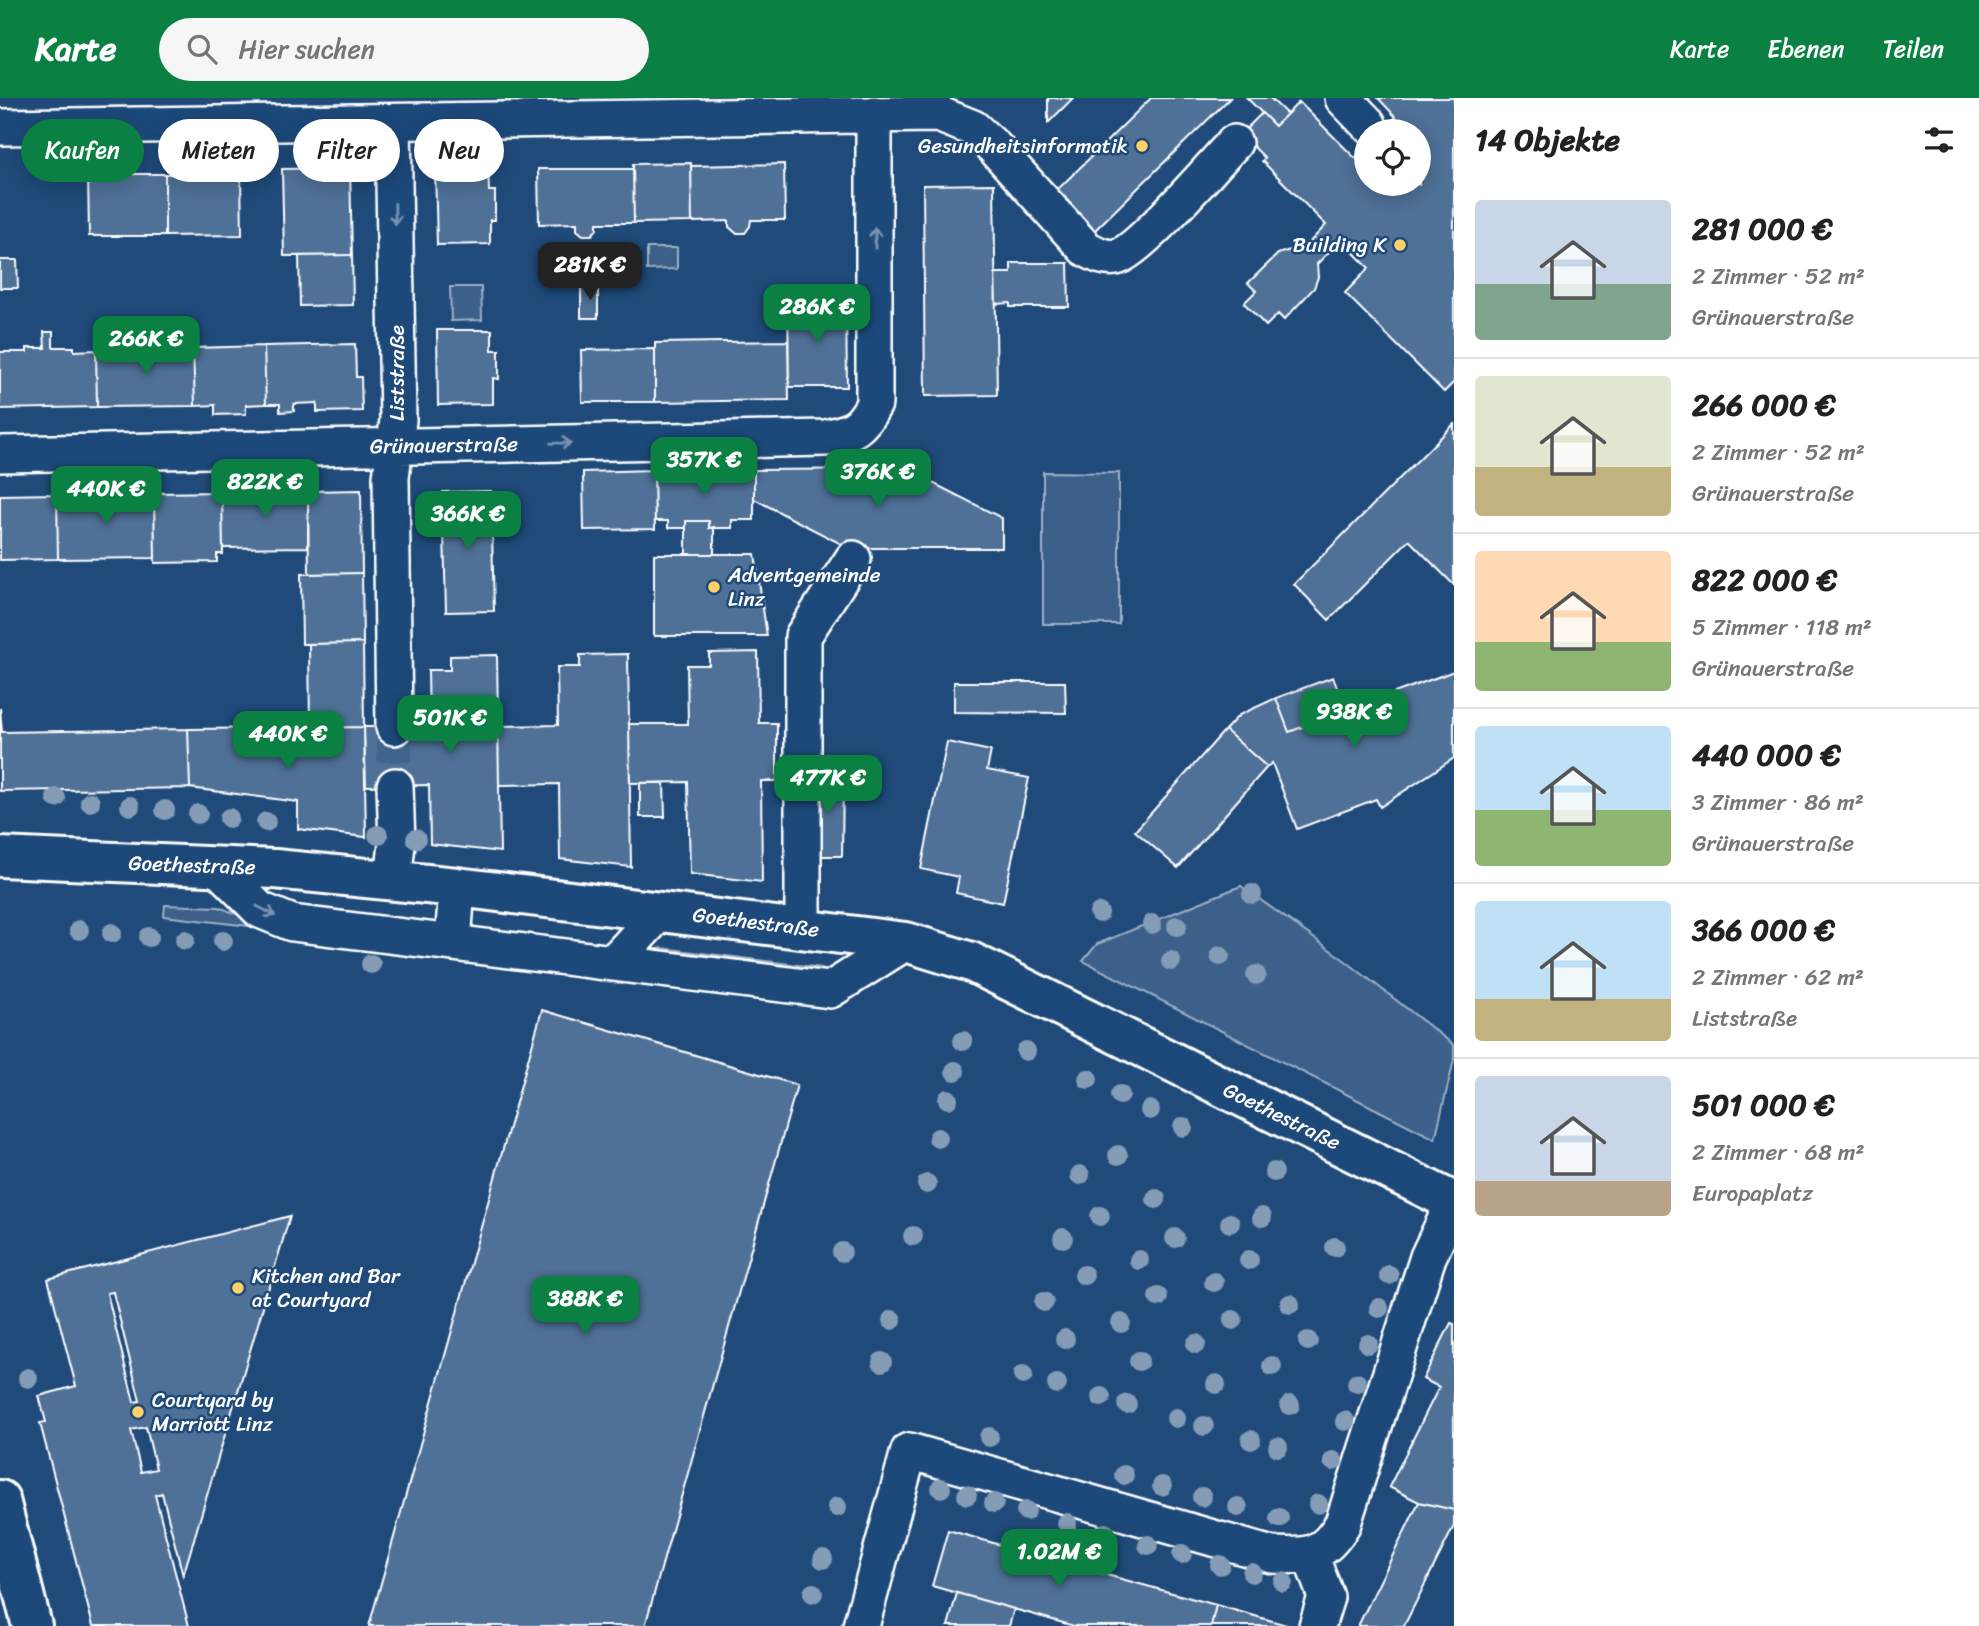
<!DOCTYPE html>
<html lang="de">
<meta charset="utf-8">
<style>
body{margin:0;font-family:Sriracha,sans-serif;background:#f6f6f6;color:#222;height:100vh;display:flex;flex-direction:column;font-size:26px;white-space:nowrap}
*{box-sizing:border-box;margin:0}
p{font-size:23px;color:#767676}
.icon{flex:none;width:38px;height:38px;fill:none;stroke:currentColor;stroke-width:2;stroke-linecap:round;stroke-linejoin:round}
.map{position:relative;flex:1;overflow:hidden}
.sheet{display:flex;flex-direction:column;background:#fff;width:525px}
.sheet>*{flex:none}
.top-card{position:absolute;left:21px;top:21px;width:665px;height:63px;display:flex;gap:14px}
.controls{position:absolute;left:1354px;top:21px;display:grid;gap:14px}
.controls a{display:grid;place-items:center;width:77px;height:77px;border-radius:50%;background:#fff;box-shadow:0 4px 18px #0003;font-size:35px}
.price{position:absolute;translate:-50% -60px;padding:0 16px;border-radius:14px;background:#0b8043;color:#fff;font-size:23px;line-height:46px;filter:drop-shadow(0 2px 4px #0008)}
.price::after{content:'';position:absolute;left:50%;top:42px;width:21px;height:16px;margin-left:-10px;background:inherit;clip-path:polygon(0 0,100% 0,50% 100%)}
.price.selected{background:#222;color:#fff}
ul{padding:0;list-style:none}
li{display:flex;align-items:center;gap:21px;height:175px;padding:0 21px}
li+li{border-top:2px solid #e0e0e0}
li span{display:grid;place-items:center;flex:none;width:196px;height:140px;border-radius:7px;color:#555}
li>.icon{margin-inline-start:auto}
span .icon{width:84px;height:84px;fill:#fffc;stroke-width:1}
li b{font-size:30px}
h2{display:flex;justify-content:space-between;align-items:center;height:84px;padding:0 21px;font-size:30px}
.pill{padding:0 24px;border-radius:32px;background:#fff;box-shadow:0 4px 18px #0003;font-size:24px;line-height:63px}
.pill.selected{background:#0b8043;color:#fff}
header{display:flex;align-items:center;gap:42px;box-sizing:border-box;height:98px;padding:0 35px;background:#0b8043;color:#fff}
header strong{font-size:33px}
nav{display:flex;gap:38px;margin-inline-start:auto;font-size:24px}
.search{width:490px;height:63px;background:#f6f6f6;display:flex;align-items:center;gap:18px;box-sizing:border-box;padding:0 24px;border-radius:38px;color:#767676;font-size:26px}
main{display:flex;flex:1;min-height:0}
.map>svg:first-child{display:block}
.green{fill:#3c618b;stroke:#9eb0c5;stroke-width:2}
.building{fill:#507197;stroke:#fff;stroke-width:2;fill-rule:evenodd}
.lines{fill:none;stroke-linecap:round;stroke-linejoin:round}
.minor-tunnel{stroke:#41658e;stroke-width:35;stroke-dasharray:35 18;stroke-linecap:butt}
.minor-casing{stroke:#fff;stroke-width:40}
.major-casing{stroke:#fff;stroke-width:44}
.minor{stroke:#1f4a7a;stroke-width:35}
.major{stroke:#1f4a7a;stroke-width:38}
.tree{fill:#859cb6}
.oneway{stroke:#7992af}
.poi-dot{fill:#ffd166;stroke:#1f4a7a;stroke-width:2.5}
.labels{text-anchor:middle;stroke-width:5;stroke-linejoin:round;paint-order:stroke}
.poi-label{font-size:21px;fill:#fff;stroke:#1f4a7a;text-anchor:start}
.street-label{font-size:21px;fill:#fff;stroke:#1f4a7a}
</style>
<header>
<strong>Karte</strong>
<div class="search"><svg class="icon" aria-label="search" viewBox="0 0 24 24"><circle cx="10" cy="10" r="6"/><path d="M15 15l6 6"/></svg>Hier suchen</div>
<nav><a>Karte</a><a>Ebenen</a><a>Teilen</a></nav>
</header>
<main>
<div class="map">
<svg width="1454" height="1528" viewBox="0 0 1454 1528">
<rect width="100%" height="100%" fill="#1f4a7a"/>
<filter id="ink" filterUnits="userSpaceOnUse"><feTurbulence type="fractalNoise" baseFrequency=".0143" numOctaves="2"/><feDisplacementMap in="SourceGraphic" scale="14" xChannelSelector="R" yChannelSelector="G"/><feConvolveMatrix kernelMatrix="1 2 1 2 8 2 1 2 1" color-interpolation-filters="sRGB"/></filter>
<g filter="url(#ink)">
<path class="green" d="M647,150H677V171L647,172Z
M450,189H481L482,222L451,223Z
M1043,374L1119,375V526H1043Z
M1241,788L1343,861L1454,947V962L1435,1041L1083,863L1097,846Z
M165,807L219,809L274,831L164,818Z
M662,850L822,870L826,874L644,856Z"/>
<path class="building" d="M1048,0H1073L1048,25Z
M1151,0H1230L1093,134L1054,95Z
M1247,0H1270L1287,16L1275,28Z
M1378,0H1454V284L1444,294L1345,195L1369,170L1341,142L1317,166L1318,179L1314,190L1284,222L1278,216L1266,228L1244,205L1256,193L1248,185L1278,156L1290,152H1302L1326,127L1262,63L1265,60L1241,36L1262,15L1275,28L1299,4L1355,60L1367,49V86H1419V33H1382L1396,19Z
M691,65L692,124L634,125L633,66Z
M784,66L785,122H751L750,128L745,135H736L729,129V123L692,124L691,68Z
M488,69L489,93H495V122H490V146L437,147L435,70Z
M350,70L352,157L284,158L282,71Z
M538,71H633L634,125H597V131L592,137H583L577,132V125L539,126Z
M206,75H241L242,137L165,138V76Z
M88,76H165V138H89Z
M994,86L997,297L925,298L923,87Z
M352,157L353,207L300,208L299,158Z
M0,162H17L18,190H0Z
M1011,165H1068L1069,209H1010V205L996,206L995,175H1011Z
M581,189H598V220H581Z
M788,202L846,203L847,289H789Z
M145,232H154V247H173V251L193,250L195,308L97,309L96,252H125V247H146Z
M437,232H492V252H499V281L493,280V306L438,307Z
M44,234H53V249H74V253L96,252L97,309L0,311V254H27V250H45Z
M788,243L789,302L655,304V245Z
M355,246L356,279H361L362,313L317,314V305L294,306V313L280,314V306H266L264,248Z
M264,248L266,306L246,307V316L215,317V307L195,308L193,250Z
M655,251V304H582L581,252Z
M1454,326V487L1409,442L1329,522L1294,486Z
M905,371L1002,420V450H849L754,401V372Z
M654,372H754V422H732V430H709V423H686V430H668V423H655Z
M654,372L655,431L584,432L583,374Z
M361,392L362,475L309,476L308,393Z
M308,393V449L223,450L222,394Z
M491,393L494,513L446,514L443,394Z
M222,394L223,456H217V464L155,465L154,395Z
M154,395L155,460L58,461L57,396Z
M57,396L58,461L0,462V397Z
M686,423H709V430L714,429V456H686Z
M654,456H755L767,538H654Z
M362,475L363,545L302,546L301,476Z
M363,545L364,629L310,630L309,546Z
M758,554L759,625H777V683H761L762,784L690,776L688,684L630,685L629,626H688L687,567H709V555Z
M628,556L631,769L560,761L559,686L499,687L498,628L558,627L557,569H580V557Z
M497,557L500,754L430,746L429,687L366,688L364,629H429L428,572H450V558Z
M1454,573V660L1380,709L1376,701L1297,731L1272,665L1267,669L1225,632L1239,617L1276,600L1289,634Z
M1333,579L1346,613L1289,634L1276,600Z
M954,584H1065L1066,615L954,614Z
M0,610L2,634L188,631L190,690L0,693Z
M364,629L366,739L298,731V704L190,690L188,631Z
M1225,632L1267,669L1178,770L1135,733Z
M947,644L991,653L987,672L1029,680L1003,805L956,795L959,779L921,771Z
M813,676H843L842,758H813Z
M640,685H664L665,719H640Z
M542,912L797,987L645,1528H369Z
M290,1118L183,1478L162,1395L155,1397L189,1528H93L40,1325L46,1324L39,1298L76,1288L48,1181ZM113,1194L140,1303L134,1304L107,1195ZM146,1329L156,1371L141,1374L131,1332Z
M1451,1225L1454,1226V1412L1419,1404L1389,1389L1439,1289L1423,1281Z
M1419,1404L1454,1412V1428L1404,1528H1358Z
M948,1432L1049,1461L1048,1466L1066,1471L1067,1466L1216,1507L1211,1528H1074L932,1488Z
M957,1495L1014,1511L1009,1528H948Z
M1216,1507L1290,1528H1211Z"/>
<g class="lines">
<path class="minor-tunnel" d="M394,629L395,688"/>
<g class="minor-casing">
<path id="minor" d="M1343,0L1368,26
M393,24L398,322L391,379L394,629
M0,29L938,16L973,30L994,49L1085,150C1096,156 1104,161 1116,159C1139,154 1213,67 1234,45
M0,356L826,340C853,333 860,332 874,306V16
M216,768L260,812L292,825L830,892L906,844
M393,783L397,746L395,688
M803,830V538L853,461
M453,845L457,789
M613,865L661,813
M1310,1456L1326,1499L1317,1528
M861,1528L909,1353L1272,1457C1309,1459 1324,1458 1343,1425L1428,1159L1454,1104"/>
</g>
<g class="major-casing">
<path id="major" d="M0,759L275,771L457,789L906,844L971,864L1026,891L1454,1104
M0,1402L32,1528"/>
</g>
<use href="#minor" class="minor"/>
<use href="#major" class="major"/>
</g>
<g class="tree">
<circle cx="56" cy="700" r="10"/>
<circle cx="90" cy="704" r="10"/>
<circle cx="130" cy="708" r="10"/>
<circle cx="165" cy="712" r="10"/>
<circle cx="198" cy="716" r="10"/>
<circle cx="229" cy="720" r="10"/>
<circle cx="266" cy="724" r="10"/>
<circle cx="378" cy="737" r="10"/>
<circle cx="416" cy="741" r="10"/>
<circle cx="1252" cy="796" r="10"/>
<circle cx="1099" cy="815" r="10"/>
<circle cx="1152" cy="826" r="10"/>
<circle cx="1177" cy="828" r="10"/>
<circle cx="79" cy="832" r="10"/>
<circle cx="112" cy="835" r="10"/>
<circle cx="149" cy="839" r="10"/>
<circle cx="185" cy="842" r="10"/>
<circle cx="223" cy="843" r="10"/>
<circle cx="1220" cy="858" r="10"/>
<circle cx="1171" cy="863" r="10"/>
<circle cx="371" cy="866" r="10"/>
<circle cx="1256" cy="877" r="10"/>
<circle cx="963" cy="943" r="10"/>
<circle cx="1026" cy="953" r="10"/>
<circle cx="955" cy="973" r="10"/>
<circle cx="1088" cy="981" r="10"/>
<circle cx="1120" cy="997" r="10"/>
<circle cx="948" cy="1001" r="10"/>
<circle cx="1150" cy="1012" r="10"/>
<circle cx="1183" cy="1029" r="10"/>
<circle cx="938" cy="1040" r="10"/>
<circle cx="1118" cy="1057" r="10"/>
<circle cx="1274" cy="1074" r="10"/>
<circle cx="1080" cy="1077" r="10"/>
<circle cx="927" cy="1086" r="10"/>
<circle cx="1156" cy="1101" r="10"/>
<circle cx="1100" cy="1118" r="10"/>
<circle cx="1262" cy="1119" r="10"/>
<circle cx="1230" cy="1125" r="10"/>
<circle cx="913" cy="1138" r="10"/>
<circle cx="1063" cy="1140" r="10"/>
<circle cx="1175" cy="1140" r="10"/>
<circle cx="1335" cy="1149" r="10"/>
<circle cx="842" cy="1154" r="10"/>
<circle cx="1139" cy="1162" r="10"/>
<circle cx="1249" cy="1162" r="10"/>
<circle cx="1084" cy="1177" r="10"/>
<circle cx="1389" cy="1177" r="10"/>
<circle cx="1214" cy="1184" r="10"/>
<circle cx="1158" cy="1199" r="10"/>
<circle cx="1044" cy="1204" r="10"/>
<circle cx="1290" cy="1206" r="10"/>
<circle cx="1379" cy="1210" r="10"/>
<circle cx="892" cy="1222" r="10"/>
<circle cx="1233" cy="1222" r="10"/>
<circle cx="1121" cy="1225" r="10"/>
<circle cx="1065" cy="1241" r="10"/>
<circle cx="1308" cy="1243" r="10"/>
<circle cx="1196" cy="1246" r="10"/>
<circle cx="1368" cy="1246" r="10"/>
<circle cx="1139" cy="1263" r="10"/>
<circle cx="882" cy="1264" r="10"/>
<circle cx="1272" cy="1268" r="10"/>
<circle cx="1023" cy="1277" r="10"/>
<circle cx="28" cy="1280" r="10"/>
<circle cx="1357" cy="1285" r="10"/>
<circle cx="1057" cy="1286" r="10"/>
<circle cx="1216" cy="1286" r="10"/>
<circle cx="1101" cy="1299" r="10"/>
<circle cx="1127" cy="1306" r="10"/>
<circle cx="1290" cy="1307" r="10"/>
<circle cx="1176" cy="1320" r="10"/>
<circle cx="1345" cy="1323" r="10"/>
<circle cx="1204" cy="1328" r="10"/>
<circle cx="989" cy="1339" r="10"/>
<circle cx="1251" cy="1342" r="10"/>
<circle cx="1278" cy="1349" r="10"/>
<circle cx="1333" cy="1363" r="10"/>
<circle cx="1124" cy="1377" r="10"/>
<circle cx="1162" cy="1388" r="10"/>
<circle cx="941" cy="1390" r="10"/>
<circle cx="967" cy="1397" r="10"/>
<circle cx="1202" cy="1399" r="10"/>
<circle cx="994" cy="1405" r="10"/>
<circle cx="1318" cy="1406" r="10"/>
<circle cx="837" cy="1409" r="10"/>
<circle cx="1238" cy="1409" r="10"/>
<circle cx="1026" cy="1413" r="10"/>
<circle cx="1279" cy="1420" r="10"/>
<circle cx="1067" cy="1425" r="10"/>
<circle cx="1105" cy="1435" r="10"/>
<circle cx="1148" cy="1447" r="10"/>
<circle cx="1182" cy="1456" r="10"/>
<circle cx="823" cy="1461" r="10"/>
<circle cx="1220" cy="1467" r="10"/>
<circle cx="1252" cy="1475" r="10"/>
<circle cx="1283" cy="1484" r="10"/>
<circle cx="813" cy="1495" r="10"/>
</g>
<defs><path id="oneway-shaft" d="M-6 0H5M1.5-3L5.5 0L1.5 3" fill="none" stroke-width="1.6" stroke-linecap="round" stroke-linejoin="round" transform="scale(1.75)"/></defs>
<g class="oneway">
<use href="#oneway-shaft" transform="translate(395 116) rotate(89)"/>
<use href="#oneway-shaft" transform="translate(875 140) rotate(-90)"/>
<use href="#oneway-shaft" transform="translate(561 345) rotate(-1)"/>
<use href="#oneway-shaft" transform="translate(266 813) rotate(28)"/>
</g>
</g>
<g class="poi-dot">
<circle cx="1142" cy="48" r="7"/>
<circle cx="1400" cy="147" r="7"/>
<circle cx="714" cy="489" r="7"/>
<circle cx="238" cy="1190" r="7"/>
<circle cx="138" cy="1314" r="7"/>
</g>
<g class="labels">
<g class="poi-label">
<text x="1128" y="55" text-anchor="end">Gesundheitsinformatik</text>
<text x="1386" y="154" text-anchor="end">Building K</text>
<text x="728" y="484">Adventgemeinde<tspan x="728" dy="24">Linz</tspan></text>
<text x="252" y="1185">Kitchen and Bar<tspan x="252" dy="24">at Courtyard</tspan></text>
<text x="152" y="1309">Courtyard by<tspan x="152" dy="24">Marriott Linz</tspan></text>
</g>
<g class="street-label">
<text transform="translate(397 275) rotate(-90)" y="7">Liststraße</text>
<text transform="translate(444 347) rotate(-1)" y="7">Grünauerstraße</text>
<text transform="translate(192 767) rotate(2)" y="7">Goethestraße</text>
<text transform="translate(756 824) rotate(7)" y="7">Goethestraße</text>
<text transform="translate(1282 1018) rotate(26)" y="7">Goethestraße</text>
</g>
</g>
</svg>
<div class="controls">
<a><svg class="icon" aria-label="locate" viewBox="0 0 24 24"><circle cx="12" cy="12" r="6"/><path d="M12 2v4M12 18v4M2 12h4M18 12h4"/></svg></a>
</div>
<b class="price selected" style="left:590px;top:204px">281K €</b>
<b class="price" style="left:817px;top:246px">286K €</b>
<b class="price" style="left:146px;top:278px">266K €</b>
<b class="price" style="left:704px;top:399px">357K €</b>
<b class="price" style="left:878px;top:411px">376K €</b>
<b class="price" style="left:265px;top:421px">822K €</b>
<b class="price" style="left:106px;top:428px">440K €</b>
<b class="price" style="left:468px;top:453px">366K €</b>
<b class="price" style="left:1354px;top:651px">938K €</b>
<b class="price" style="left:450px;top:657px">501K €</b>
<b class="price" style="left:288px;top:673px">440K €</b>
<b class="price" style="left:828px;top:717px">477K €</b>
<b class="price" style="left:585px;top:1238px">388K €</b>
<b class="price" style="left:1059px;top:1491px">1.02M €</b>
<div class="top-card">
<a class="pill selected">Kaufen</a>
<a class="pill">Mieten</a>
<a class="pill">Filter</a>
<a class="pill">Neu</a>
</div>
</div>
<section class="sheet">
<h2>14 Objekte<svg class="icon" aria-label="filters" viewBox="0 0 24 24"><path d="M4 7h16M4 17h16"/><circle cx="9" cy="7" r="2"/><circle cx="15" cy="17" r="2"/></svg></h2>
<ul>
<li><span style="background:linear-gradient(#c9d6e8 60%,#7fa58c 0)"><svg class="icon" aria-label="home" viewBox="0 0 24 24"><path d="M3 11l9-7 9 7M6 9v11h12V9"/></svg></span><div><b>281 000 €</b><p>2 Zimmer · 52 m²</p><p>Grünauerstraße</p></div></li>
<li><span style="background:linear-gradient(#dfe7d0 65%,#c2b280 0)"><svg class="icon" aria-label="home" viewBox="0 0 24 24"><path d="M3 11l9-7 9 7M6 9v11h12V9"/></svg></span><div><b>266 000 €</b><p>2 Zimmer · 52 m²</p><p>Grünauerstraße</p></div></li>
<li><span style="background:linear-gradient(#ffd9b3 65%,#8fb573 0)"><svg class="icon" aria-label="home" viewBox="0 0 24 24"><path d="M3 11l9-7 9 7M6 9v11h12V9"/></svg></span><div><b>822 000 €</b><p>5 Zimmer · 118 m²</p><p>Grünauerstraße</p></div></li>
<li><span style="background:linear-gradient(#bfe0f5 60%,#8fb573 0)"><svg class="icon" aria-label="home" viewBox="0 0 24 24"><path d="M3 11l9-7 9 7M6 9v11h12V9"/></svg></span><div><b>440 000 €</b><p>3 Zimmer · 86 m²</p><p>Grünauerstraße</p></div></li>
<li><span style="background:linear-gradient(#bfe0f5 70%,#c2b280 0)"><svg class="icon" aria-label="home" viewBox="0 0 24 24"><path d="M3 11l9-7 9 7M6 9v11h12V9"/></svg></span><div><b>366 000 €</b><p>2 Zimmer · 62 m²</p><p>Liststraße</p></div></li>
<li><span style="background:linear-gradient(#c9d6e8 75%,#b9a48a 0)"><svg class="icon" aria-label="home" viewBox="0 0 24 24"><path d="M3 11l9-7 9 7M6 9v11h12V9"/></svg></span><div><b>501 000 €</b><p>2 Zimmer · 68 m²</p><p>Europaplatz</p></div></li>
</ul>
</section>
</main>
